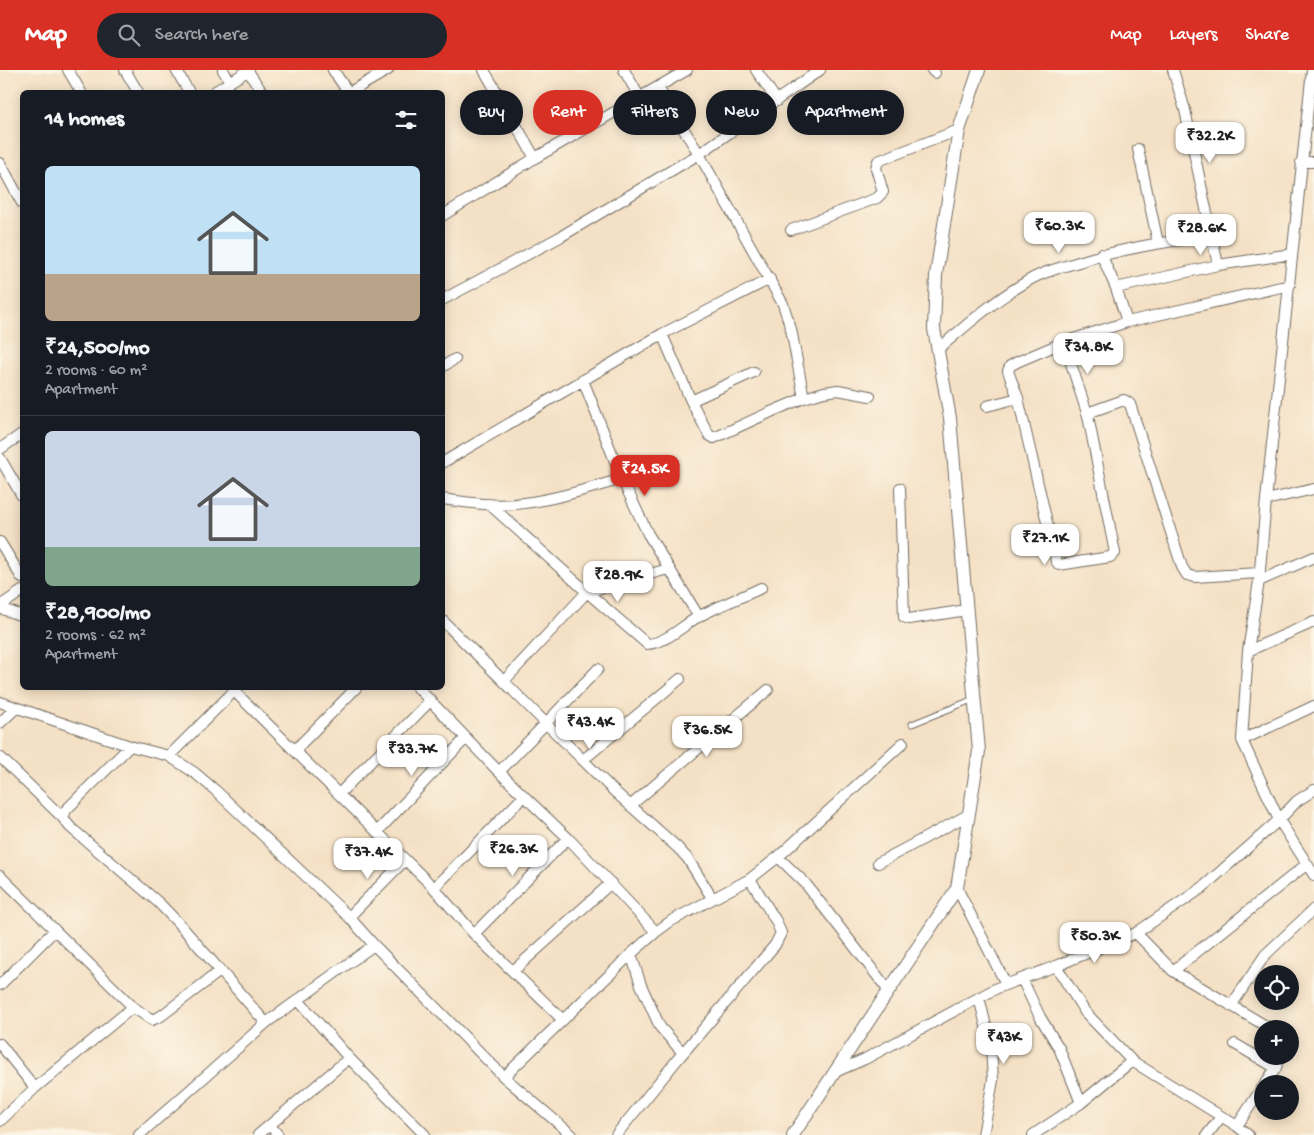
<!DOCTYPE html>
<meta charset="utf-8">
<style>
body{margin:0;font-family:"Gochi Hand",sans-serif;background:#20242c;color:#f1f3f6;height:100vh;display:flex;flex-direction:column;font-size:19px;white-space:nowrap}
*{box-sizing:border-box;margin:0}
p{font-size:16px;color:#9ea1a6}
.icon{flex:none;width:28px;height:28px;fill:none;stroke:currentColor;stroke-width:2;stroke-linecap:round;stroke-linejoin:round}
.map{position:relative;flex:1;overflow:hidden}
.drawer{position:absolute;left:20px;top:20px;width:425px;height:600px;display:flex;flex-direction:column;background:#171b24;border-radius:8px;box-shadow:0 2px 12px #0003}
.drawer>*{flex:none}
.hud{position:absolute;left:460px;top:20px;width:475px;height:45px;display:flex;gap:10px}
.buttons{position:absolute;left:1254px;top:895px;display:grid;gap:10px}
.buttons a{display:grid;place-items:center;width:45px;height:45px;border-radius:50%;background:#171b24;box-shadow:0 2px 12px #0003;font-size:25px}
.price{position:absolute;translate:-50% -42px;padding:0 11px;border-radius:10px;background:#fff;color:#222;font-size:16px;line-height:32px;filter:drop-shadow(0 1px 2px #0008)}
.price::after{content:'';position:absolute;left:50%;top:30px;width:15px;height:11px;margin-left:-8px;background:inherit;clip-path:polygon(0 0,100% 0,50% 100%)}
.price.current{background:#d93025;color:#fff}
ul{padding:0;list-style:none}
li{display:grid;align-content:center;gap:10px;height:265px;padding:0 25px}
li+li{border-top:1px solid #363941}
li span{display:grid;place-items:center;height:155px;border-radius:8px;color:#555}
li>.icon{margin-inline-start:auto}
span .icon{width:90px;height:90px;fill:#fffc;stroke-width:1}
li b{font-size:21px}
h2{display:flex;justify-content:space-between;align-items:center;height:60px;padding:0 25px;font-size:21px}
.pill{padding:0 18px;border-radius:22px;background:#171b24;box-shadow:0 2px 12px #0003;font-size:18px;line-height:45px}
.pill.current{background:#d93025;color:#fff}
header{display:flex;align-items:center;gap:30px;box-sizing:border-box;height:70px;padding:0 25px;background:#d93025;color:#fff}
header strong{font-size:24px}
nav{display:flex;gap:28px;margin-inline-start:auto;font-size:18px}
.search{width:350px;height:45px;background:#20242c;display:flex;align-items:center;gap:12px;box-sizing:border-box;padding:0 18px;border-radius:28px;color:#9ea1a6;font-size:19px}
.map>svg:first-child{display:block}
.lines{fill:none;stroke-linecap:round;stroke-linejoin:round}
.service-casing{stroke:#716a61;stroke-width:7}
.minor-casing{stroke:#716a61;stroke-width:12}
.tertiary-casing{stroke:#716a61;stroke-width:14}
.service{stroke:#fff;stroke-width:5}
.minor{stroke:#fff;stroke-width:10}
.tertiary{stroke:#fff;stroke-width:12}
</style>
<header>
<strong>Map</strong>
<div class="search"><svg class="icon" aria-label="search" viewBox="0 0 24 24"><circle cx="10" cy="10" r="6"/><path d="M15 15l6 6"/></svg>Search here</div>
<nav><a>Map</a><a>Layers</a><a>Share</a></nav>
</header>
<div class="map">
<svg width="1314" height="1065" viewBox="0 0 1314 1065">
<rect width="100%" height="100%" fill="#fcf5e5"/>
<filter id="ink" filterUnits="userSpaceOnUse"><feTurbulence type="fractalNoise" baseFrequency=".02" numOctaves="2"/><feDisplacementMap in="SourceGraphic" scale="10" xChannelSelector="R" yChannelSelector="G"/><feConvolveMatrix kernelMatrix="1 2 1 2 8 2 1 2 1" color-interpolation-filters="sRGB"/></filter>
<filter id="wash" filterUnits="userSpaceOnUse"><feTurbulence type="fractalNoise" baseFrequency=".0096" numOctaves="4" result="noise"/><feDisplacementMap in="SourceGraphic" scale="20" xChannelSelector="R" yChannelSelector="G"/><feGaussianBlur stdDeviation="1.12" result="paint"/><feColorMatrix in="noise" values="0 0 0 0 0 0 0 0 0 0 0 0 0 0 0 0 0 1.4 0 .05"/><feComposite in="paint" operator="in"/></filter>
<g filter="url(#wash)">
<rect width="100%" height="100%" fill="#f4e0c4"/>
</g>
<g filter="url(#ink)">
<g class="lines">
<g class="service-casing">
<path id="service" d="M912,654L974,629"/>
</g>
<g class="minor-casing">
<path id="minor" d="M68,0L81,22
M125,0L138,22
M176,0L189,22
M223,0L230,12
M333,0L348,22
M484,0L535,88
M624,0L640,28
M756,0L777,31
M932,0L935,3
M1173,0L1185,40L1218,195
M1312,0L1266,430L1259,511L1248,581L1242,670L1279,750L1314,805
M248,1L262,22
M658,18L699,84L783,234L791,259L804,328
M214,22L249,0
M350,22L388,0
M1138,79L1158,173
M1301,92H1314
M0,93L22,133
M442,146L535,88L687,0
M791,160L877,128L883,122L876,98L878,91L959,60
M1101,184L1116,218L1127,252
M1116,218L1218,195L1292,184
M442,230L560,167L699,84L820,0
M662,264L691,331L709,365L714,368L773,341L804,328L824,322L838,320L870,326
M1064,272L1088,346
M938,279C966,256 992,232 1023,214C1037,204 1055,199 1072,194C1118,179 1165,172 1213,165
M442,297L455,289
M583,310L622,409L648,464L699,547
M691,331L754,302
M987,336L1018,328
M0,379L22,364
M0,388L22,426
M442,393L662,264L770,209
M900,418L904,547L909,549L967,540
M442,429C469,433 497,437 524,433C557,429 590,418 622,409
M1266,430L1314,419
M489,434L587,522L647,574C666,573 682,556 698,547C718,536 740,528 761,518
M0,472L22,508
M1259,503L1195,507L1187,505L1182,497L1130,334L1124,330L1093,341L1088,346L1115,483L1110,487L1059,495L1056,491L1018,328L1008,301L1010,296L1017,292L1064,272L1127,252L1290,215
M1259,511L1314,487
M0,536L22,521
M0,538L22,546
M442,550L614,721L678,778L688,789L712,828
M1248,581L1314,552
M504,611L587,522L668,499
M418,618L499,702L568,768L656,862
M234,621L434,818L474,864L563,950
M0,632L130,676L169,686L195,703L215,720L349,847L374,875L504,1007L572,1065
M0,653L16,638
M1242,670L1314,636
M130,676L66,740L63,748L70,757L159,833L182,857L266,953
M295,680L356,618
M169,686L237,618
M0,687L63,748
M583,690L680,609
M499,702L598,599
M339,724L431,630
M630,736L768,620
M377,762L466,668
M778,787L805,813L889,921
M878,793L968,745
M0,806L133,937L152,950L161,946L220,901
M434,818L524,726
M957,818L1006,914
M349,847L405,790
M1136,863L1173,901L1271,959
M474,864L568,768
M631,884L641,915L660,957L683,983
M1056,896L1085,942L1132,991L1237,1056L1248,1065
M513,901L611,813
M1173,901L1307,794
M1022,909L1040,947L1059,978L1081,1033
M0,915L55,860
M979,927L991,977L993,1010L983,1065
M298,930L349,988L425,1065
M1231,936L1265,885L1314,839
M0,974L35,1018
M1235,974L1276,998
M835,1002L865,989L997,918L1056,896L1136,863L1202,818L1279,750L1297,731L1314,720
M504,1007L631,884L656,862L671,851L750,809L778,787L903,673
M1265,1014L1276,998L1279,986
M0,1051L35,1018L133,937
M270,1055L278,1065
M1237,1056L1262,1018
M139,1065L266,953L374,875
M258,1065L349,988
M616,1065L677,990L775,875L781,863L776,851L750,809
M1033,1065L1081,1033L1132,991
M1207,1065L1221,1047"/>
</g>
<g class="tertiary-casing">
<path id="tertiary" d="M793,1065L957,818L979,681L950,348L934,259L936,205L959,60L979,0"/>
</g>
<use href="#service" class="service"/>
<use href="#minor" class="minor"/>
<use href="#tertiary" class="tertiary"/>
</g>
</g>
</svg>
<div class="buttons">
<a><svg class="icon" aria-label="locate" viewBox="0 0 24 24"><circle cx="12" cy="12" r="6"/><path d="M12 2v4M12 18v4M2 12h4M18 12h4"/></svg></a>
<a>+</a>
<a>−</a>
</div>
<b class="price" style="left:1210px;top:94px">₹32.2K</b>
<b class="price" style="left:1059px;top:184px">₹60.3K</b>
<b class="price" style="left:1201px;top:186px">₹28.6K</b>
<b class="price" style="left:1088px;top:305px">₹34.8K</b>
<b class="price current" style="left:645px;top:427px">₹24.5K</b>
<b class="price" style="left:1045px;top:496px">₹27.1K</b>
<b class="price" style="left:618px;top:533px">₹28.9K</b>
<b class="price" style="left:590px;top:680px">₹43.4K</b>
<b class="price" style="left:707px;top:688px">₹36.5K</b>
<b class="price" style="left:412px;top:707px">₹33.7K</b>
<b class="price" style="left:513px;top:807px">₹26.3K</b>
<b class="price" style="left:368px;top:810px">₹37.4K</b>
<b class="price" style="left:1095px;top:894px">₹50.3K</b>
<b class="price" style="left:1004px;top:995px">₹43K</b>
<div class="hud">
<a class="pill">Buy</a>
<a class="pill current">Rent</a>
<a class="pill">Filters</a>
<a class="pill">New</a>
<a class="pill">Apartment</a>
</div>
<section class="drawer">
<h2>14 homes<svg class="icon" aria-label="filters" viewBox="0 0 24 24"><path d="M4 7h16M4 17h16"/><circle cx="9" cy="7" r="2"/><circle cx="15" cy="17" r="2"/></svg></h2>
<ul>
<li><span style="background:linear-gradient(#bfe0f5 70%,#b9a48a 0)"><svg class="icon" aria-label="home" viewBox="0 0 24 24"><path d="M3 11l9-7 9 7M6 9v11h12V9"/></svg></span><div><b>₹24,500/mo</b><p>2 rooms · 60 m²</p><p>Apartment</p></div></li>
<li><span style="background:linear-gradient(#c9d6e8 75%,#7fa58c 0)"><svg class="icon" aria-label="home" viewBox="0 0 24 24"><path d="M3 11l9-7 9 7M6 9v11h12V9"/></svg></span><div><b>₹28,900/mo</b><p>2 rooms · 62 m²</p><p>Apartment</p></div></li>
</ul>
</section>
</div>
